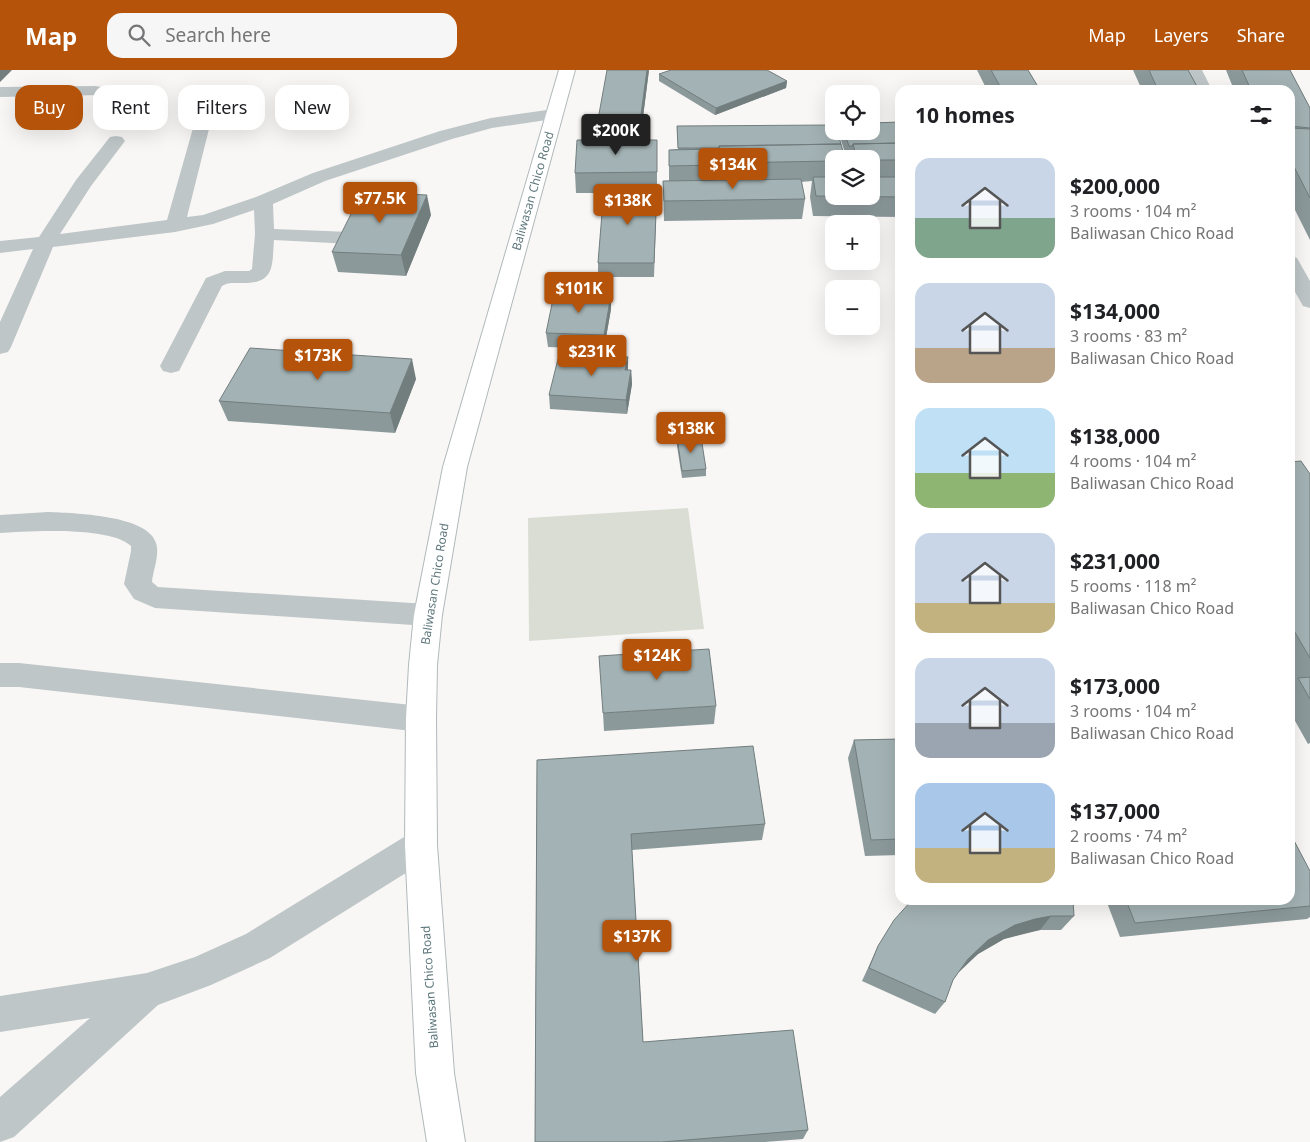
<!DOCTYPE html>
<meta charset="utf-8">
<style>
body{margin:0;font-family:"Noto Sans",sans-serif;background:#f6f6f6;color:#202124;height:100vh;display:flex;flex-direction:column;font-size:19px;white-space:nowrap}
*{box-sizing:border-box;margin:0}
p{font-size:16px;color:#757577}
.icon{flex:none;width:28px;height:28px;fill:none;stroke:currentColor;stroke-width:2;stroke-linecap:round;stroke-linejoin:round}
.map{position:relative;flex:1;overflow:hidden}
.panel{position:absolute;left:895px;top:15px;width:400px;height:820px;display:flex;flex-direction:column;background:#fff;border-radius:15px;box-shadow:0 5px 20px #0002}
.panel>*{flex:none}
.top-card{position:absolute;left:15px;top:15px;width:475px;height:45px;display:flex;gap:10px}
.controls{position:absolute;left:825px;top:15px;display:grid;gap:10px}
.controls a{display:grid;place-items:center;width:55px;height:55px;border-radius:10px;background:#fff;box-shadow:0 5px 20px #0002;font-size:25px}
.price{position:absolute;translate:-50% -42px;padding:0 11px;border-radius:5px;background:#b45309;color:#fff;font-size:16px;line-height:32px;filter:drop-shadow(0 1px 2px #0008)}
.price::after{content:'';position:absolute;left:50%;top:30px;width:15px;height:11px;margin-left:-8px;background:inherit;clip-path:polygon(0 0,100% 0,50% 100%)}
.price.selected{background:#222;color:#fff}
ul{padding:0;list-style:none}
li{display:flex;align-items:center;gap:15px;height:125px;padding:0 20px}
li span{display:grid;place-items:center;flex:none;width:140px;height:100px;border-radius:15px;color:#555}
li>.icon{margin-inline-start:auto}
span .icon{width:60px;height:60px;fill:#fffc;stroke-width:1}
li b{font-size:21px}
h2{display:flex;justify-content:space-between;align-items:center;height:60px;padding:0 20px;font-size:21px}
.tag{padding:0 18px;border-radius:15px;background:#fff;box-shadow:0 5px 20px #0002;font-size:18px;line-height:45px}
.tag.selected{background:#b45309;color:#fff}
header{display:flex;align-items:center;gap:30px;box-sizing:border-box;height:70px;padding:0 25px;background:#b45309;color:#fff}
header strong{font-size:24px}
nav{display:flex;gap:28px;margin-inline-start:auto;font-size:18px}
.search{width:350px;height:45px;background:#f6f6f6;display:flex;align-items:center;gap:12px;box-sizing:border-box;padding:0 18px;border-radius:15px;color:#757577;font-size:19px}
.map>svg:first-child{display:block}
.green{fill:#daddd4}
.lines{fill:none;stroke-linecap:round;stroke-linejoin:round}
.major-casing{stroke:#b0b9bb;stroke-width:2}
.minor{fill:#bfc6c8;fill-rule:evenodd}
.major{fill:#fff;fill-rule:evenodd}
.wall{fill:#8c999b;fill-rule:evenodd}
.shaded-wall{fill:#727d7e}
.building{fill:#a3b2b4;stroke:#727d7e}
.labels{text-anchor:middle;stroke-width:5;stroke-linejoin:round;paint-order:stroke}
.street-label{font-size:12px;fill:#5e777c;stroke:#fff}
</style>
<header>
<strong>Map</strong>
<div class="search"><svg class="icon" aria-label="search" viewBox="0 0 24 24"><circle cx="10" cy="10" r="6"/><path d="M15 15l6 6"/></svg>Search here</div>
<nav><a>Map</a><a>Layers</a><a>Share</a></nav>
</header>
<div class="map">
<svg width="1310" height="1072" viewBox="0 0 1310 1072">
<rect width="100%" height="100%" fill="#f8f7f5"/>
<path class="green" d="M688,438L704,559L529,571L528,448Z"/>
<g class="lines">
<g class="major-casing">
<path id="major" d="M559,0H575L467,397L442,545L437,595L436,649L437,775L454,1003L465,1072H427L416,1003L405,775L406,649L409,595L414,545L443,397Z"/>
</g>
<path class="minor" d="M1186,0H1202L1212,20H1196Z
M95,16L101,17L103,21L101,25L0,27V17Z
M554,39L560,40L562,44L560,48L492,58L452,69L325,111L273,134L274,159L351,162L358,164L361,168L358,172L351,174L274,170C272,197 275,214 241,213C234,213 228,212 222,216L179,301L171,303L163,301L160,296L206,208L225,201H249L252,199L255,164L254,140L213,154L175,162L53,177L11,277L8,282L0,284V252L33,179L0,183V171L39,167L76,110L110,67L116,66L122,67L125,71L91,116L60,164L167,150L195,51L201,50L207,51L210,55L187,147L203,145L256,127L313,103L440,61L491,48Z
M1290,186L1297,188L1310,211V238L1303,236L1290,213Z
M48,442C73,443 148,445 156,473C160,485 153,500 152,512L158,517L428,534L438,537L442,545L438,553L428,556L155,538L134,529L124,514L131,481V476C111,456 27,461 0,463V445Z
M0,593H19L421,636L432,640L436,649L432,658L421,662L19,617H0Z
M421,760L433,764L437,775L433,786L270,888L211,915L158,935L14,1067L0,1072V1027L90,948L0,962V926L147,903L195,887L246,864L409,764Z"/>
<use href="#major" class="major"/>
</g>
<path class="wall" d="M649,0L640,70H657V122L654,207H598V193L604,123H576L575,103L595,70V66Z
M977,0H1028L1040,20H987Z
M1133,0H1188L1199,20H1142Z
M1226,0H1290L1310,38V170L1290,130V20H1234Z
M659,4L787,11L786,18L715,45L659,11Z
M900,52V147L813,146L810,127L812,111L801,112L805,129L802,149L664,151L663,111H669V80L678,79L677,56L834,89V126H871V89H847L840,67L841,61H871ZM715,91H718L720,111H714Z
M431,145L406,206L338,202L332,182Z
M611,225V239L604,279L548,277L546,263Z
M628,300H631L632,314L627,344L550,339L549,325Z
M416,309L395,363L228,351L219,331Z
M677,368L706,399V406L682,408L677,376Z
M1290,392L1310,404V673L1308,674L1290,642V616L1295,610L1290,601Z
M716,636L714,654L604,661L603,643Z
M900,669V785L865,786L848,688L854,670Z
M537,690L765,754L762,770L632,780L643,972L808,1060L803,1069L765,1072H535Z
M1310,801V847L1307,849L1120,867L1106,830H1290Z
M912,830L1074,846L1061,860H1040L1024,863L1004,869L978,884L958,902L953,910L945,932L935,944L862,911L878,876Z"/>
<path class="shaded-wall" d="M0,0H12L0,12Z
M647,0H649L638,86V67Z
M787,11L786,18L715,45L716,38Z
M427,125L431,145L406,206L401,185Z
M611,225V239L604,279V265Z
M628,287V301L625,300Z
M412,289L416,309L395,363L390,343Z
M631,300L632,314L627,344L626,330Z
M1051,846L1040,860L1004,869L978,884L958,903L968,889L988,870L1015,855L1035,849Z"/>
<path class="building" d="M607,0H647L638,67L595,66Z
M671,0H767L787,11L716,38L659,4Z
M991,0H1028L1040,20H1002Z
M1149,0H1188L1199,20H1158Z
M1242,0H1290L1310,38V58L1290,56V20H1251Z
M900,52V73L853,74V76H849L844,61H871V53Z
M834,55V61H837L841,74L719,76V78H678L677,56Z
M1290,58L1310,59V128L1290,89Z
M577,70H657V102L575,103Z
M900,73V90H871V89H857L853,74Z
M841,74L845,89H834V91L721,93L719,76Z
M714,79L715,95L669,96V80Z
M813,107H834V126H871V107H900V127L816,126Z
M801,109L805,129L664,131L663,111Z
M604,118L657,119L654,193H598Z
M362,122L427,125L401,185L332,182Z
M554,224L611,225L604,265L546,263Z
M250,278L412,289L390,343L219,331Z
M571,283L628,287L625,300H631L626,330L549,325L558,289H569Z
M701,367L706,399L682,401L677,368Z
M1301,391L1310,404V588L1290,554V392Z
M709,579L716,636L603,643L599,586Z
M1310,607V629L1298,608Z
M900,669V769L871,770L854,670Z
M753,676L765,754L631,764L643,972L793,960L808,1060L662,1072H535L537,690Z
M1290,763L1310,801V836L1135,853L1126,830H1290Z
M912,830H1073L1074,846H1051L1035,849L1015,855L988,870L968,889L960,900L953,910L945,932L869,898L878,876L894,850Z"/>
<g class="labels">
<g class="street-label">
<text transform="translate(533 121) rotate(-74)" y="4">Baliwasan Chico Road</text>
<text transform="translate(435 514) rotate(-81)" y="4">Baliwasan Chico Road</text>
<text transform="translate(430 917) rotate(-94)" y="4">Baliwasan Chico Road</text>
</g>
</g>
</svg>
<div class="controls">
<a><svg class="icon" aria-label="locate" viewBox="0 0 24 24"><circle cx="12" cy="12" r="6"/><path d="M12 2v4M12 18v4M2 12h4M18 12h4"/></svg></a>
<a><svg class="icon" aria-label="layers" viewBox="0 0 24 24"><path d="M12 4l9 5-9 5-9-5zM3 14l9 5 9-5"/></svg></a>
<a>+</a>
<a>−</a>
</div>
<b class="price selected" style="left:616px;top:86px">$200K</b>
<b class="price" style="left:733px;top:120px">$134K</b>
<b class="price" style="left:380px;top:154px">$77.5K</b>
<b class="price" style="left:628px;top:156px">$138K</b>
<b class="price" style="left:579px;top:244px">$101K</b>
<b class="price" style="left:592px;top:307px">$231K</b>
<b class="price" style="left:318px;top:311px">$173K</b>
<b class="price" style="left:691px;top:384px">$138K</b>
<b class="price" style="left:657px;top:611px">$124K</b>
<b class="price" style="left:637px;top:892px">$137K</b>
<div class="top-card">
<a class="tag selected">Buy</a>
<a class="tag">Rent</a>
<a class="tag">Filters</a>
<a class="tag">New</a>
</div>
<section class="panel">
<h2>10 homes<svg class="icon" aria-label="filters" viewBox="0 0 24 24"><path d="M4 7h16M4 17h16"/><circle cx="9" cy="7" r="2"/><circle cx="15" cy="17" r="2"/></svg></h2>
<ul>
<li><span style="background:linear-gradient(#c9d6e8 60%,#7fa58c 0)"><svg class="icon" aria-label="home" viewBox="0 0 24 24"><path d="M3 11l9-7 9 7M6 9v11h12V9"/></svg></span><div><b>$200,000</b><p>3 rooms · 104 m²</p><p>Baliwasan Chico Road</p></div></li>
<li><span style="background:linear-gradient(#c9d6e8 65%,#b9a48a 0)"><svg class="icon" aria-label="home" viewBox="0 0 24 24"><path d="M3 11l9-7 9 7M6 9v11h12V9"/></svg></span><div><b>$134,000</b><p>3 rooms · 83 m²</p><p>Baliwasan Chico Road</p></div></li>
<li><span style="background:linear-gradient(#bfe0f5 65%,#8fb573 0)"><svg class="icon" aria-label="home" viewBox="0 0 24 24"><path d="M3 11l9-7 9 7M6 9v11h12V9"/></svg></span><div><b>$138,000</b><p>4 rooms · 104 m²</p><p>Baliwasan Chico Road</p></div></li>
<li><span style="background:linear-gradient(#c9d6e8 70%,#c2b280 0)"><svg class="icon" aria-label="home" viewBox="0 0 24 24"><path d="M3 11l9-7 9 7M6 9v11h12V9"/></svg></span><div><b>$231,000</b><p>5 rooms · 118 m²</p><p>Baliwasan Chico Road</p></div></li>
<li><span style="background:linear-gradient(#c9d6e8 65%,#9aa5b1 0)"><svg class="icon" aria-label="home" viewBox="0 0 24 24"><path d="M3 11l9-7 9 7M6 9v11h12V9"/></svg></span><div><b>$173,000</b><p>3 rooms · 104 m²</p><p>Baliwasan Chico Road</p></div></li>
<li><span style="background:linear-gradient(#a9c7e8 65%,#c2b280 0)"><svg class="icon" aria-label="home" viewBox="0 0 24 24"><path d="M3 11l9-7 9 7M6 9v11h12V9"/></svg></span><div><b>$137,000</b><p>2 rooms · 74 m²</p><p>Baliwasan Chico Road</p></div></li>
</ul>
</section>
</div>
